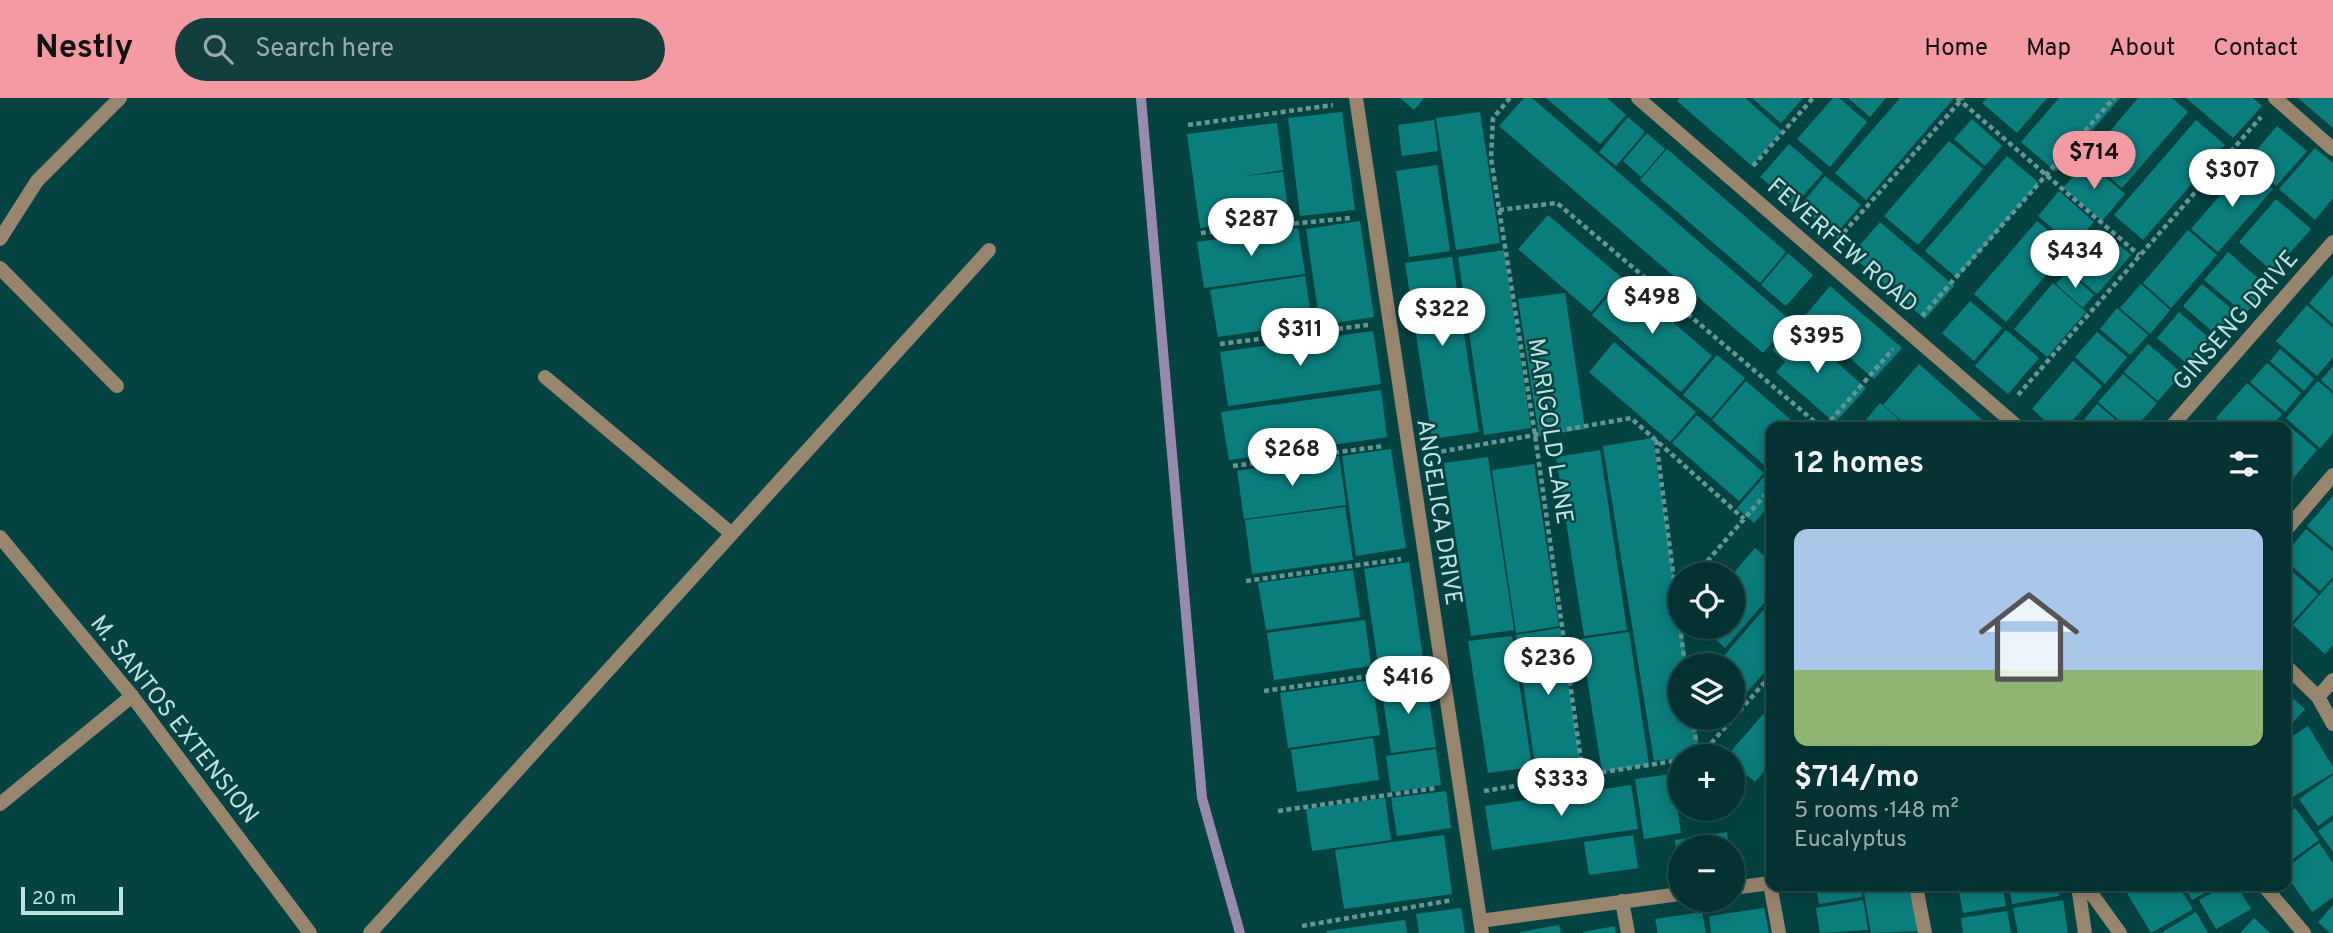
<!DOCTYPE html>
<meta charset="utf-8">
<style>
body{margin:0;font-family:Overpass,sans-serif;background:#123e3e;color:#f1f3f6;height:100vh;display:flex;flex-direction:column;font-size:26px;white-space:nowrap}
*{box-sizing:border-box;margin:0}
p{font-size:23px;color:#97aaac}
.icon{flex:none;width:38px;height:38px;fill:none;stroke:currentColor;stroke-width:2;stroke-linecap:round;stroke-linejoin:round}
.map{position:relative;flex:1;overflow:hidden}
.details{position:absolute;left:1766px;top:324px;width:525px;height:469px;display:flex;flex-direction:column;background:#043232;border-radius:14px;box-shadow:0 4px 18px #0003,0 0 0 2px #254d4d}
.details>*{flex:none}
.controls{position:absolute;left:1668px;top:464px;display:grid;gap:14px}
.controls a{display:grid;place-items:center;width:77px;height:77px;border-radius:50%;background:#043232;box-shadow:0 4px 18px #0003,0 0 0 2px #254d4d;font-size:35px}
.scale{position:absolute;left:21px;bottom:18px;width:102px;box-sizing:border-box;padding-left:7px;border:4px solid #bfe1e0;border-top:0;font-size:19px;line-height:24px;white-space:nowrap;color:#bfe1e0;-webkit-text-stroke:5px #054343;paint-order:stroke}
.price{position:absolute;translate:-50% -60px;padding:0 16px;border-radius:24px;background:#fff;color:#222;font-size:23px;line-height:46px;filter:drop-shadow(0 2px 4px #0008)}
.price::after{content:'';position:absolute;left:50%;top:42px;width:21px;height:16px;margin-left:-10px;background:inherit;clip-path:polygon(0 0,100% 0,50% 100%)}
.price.on{background:#f49aa2;color:#111}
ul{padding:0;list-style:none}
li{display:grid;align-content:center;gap:14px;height:371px;padding:0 28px}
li+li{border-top:2px solid #254d4d}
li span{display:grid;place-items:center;height:217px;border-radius:14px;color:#555}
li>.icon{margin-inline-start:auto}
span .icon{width:126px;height:126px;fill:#fffc;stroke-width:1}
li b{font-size:30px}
h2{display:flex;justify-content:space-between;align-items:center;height:84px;padding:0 28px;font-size:30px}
header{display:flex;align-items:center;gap:42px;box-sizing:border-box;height:98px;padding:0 35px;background:#f49aa2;color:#111}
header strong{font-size:33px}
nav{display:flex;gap:38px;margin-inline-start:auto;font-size:24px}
.search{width:490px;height:63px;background:#123e3e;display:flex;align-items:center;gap:18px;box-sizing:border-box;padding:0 24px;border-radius:38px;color:#97aaac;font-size:26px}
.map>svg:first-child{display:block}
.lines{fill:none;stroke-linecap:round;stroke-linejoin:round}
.stream{stroke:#988aaf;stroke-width:10}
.building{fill:#0a7e7d}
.path{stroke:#659594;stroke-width:4.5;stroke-dasharray:5 3.5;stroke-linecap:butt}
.service{stroke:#97856d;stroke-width:14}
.minor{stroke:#97856d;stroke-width:14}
.tertiary{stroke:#97856d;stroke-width:14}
.labels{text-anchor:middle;stroke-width:5;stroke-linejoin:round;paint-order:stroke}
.street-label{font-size:24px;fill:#bfe1e0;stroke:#054343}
</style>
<header>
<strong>Nestly</strong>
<div class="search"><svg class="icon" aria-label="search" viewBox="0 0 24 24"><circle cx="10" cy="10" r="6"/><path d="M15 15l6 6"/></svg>Search here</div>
<nav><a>Home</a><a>Map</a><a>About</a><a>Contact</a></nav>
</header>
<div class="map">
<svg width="2333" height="835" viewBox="0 0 2333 835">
<rect width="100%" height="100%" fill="#054343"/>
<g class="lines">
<path class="stream" d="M1141,0L1202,700L1240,835"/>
</g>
<path class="building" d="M1400,0H1424L1414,12Z
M1524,0H1532L1791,223L1763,255L1499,28Z
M1546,0H1607L1626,17L1600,46Z
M1680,0H1745L1782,33L1752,68L1677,3Z
M1752,0H1803L1781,25Z
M1833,0H1839L1867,24L1830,69L1797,41Z
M1848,0H1886L1870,19Z
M1900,0H1954L1866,102L1835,75Z
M1987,0H2047L2017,35L1982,5Z
M2059,0H2120L2056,74L2021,44Z
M2138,0H2172L2188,14L2122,90L2087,60Z
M2186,0H2253L2262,8L2233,40Z
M2298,0H2333V30Z
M1342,14L1355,112L1300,118L1288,20Z
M1480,14L1500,145L1456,152L1436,20Z
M1628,19L1645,34L1616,68L1599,54Z
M1972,21L2002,48L1985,68L1954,41Z
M1434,22L1438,53L1402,58L1398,27Z
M2196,22L2225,47L2143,142L2114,117Z
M1277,25L1283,72L1244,78L1283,74L1289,119L1200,130L1187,36Z
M2277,28L2307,53L2276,88L2247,63Z
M1647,35L1665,51L1641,79L1623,63Z
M1949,43L1983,71L1918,147L1884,118Z
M1789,46L1823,75L1794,108L1760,79Z
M2315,50L2333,65V100L2315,122L2279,91Z
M1667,51L1786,154L1760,185L1640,82Z
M2007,58L2039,85L1957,180L1925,153Z
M2087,63L2125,96L2102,123L2063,90Z
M1437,67L1450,153L1409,159L1396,73Z
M2246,67L2273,91L2218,154L2191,131Z
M1825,78L1861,107L1834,138L1800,108Z
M2059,93L2094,124L2073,148L2038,118Z
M2276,101L2311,131L2273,174L2239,144Z
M1548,117L1621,179L1591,214L1518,151Z
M1360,123L1374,219L1320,227L1306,131Z
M2037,123L2069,150L2006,224L1974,196Z
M1880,124L1954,188L1925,221L1851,157Z
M1298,130L1305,176L1204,190L1197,144Z
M2101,132L2131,157L2097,196L2068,171Z
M2188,132L2217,157L2171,210L2143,185Z
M1504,152L1531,330L1484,337L1458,159Z
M2228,154L2268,189L2245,216L2204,182Z
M1788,155L1813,177L1786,208L1761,187Z
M1452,159L1479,334L1432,341L1405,165Z
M2067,173L2094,197L2083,210L2056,186Z
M2333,177V226L2309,205Z
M1305,178L1312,225L1218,239L1210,192Z
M1623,181L1712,258L1681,294L1592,217Z
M2053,185L2086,214L2047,259L2014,231Z
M2141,186L2170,212L2150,236L2120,210Z
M2202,186L2234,213L2215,236L2183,208Z
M1830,188L1902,250L1874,281L1803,220Z
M1565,195L1585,331L1539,338L1518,201Z
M1970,203L2002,230L1974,263L1942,235Z
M2307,207L2333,230V259L2317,278L2276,243Z
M2117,210L2148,237L2130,257L2100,231Z
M2179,214L2215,245L2193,271L2157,240Z
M1794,227L1866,290L1835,325L1776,274L1785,264L1772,252Z
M2006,232L2039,260L2008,296L1975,268Z
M1373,233L1381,286L1228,308L1220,254Z
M2097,234L2127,259L2105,286L2075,259Z
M1614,244L1696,314L1670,344L1589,274Z
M2148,246L2182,275L2158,303L2124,274Z
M2280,251L2314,281L2304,293L2270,263Z
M1717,257L1745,280L1711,320L1683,297Z
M2073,263L2102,288L2067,329H2052L2032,311Z
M2267,265L2301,295L2285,314L2250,284Z
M1919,266L1989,328L1988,329H1909L1883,307Z
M2333,268V293L2321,282Z
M2123,276L2157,305L2136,329H2127L2098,304Z
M1746,283L1799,329H1771V373L1712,322Z
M2318,283L2333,296V335L2320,350L2286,320Z
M2247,285L2282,316L2271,329H2226L2216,320Z
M1381,292L1387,339L1229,362L1221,314Z
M1880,305L1907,329H1860Z
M2097,306L2124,329H2078Z
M1697,317L1764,375L1739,403L1672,345Z
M2283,323L2317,352L2290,384L2286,380V329H2278Z
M1653,340L1687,567H1680V620H1695L1700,657L1654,663L1603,348Z
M1391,351L1406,450L1356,458L1342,358Z
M1600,352L1627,532L1584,538L1556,359Z
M1339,358L1346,407L1244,421L1237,373Z
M1488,359L1514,532L1471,538L1444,365Z
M1534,366L1559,528L1516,535L1492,372Z
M1767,375L1771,379V406L1754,425L1737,410Z
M2333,398V450L2307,428Z
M1345,409L1353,462L1252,476L1245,422Z
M2306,431L2333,454V479L2320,493L2286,463V455Z
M1755,450L1771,464V497L1725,550L1701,528H1732V477Z
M1409,464L1423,560L1378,566L1364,471Z
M2286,468L2318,496L2293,523L2286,516Z
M1353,472L1360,519L1266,532L1258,485Z
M2333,482V547L2325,556L2293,527Z
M1771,503V567L1732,611V567H1716Z
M1365,522L1371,568L1274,582L1267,535Z
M1560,530L1580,661L1535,667L1516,537Z
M1629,534L1649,667L1602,674L1581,541Z
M1512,538L1532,669L1488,675L1468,543Z
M1372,582L1380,637L1288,650L1280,595Z
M1426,582L1436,649L1391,655L1381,588Z
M2286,594L2305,611L2286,632Z
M1764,615L1771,620V665L1755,684L1732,665V658H1727Z
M2308,628L2333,669V675L2291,700L2286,691V642Z
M1373,640L1379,682L1297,694L1291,652Z
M1436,651L1441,687L1391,694L1386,658Z
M1672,676L1681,735L1644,741L1635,681Z
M2333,677V717L2318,728L2299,701Z
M1631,687L1638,731L1492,752L1485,708Z
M1446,693L1451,730L1397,738L1391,700Z
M1385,700L1391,742L1312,753L1306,711Z
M2295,710L2319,742L2286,766V717Z
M2333,722V754L2318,733Z
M1727,734L1729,749H1680L1678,770L1675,742Z
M1444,737L1452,796L1344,811L1335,752Z
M1633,737L1638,770L1589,777L1584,744Z
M2319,745L2333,765V799L2312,814L2286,777V770Z
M1816,788H1860L1862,799L1819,806Z
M1863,788H1913L1920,833L1871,835Z
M1958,788H2002L2006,808L1963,815Z
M2009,788H2057L2059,798L2012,806Z
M2139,788H2178L2193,811L2151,835L2127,795Z
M2184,788H2217L2192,802Z
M2224,788H2237L2251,811L2216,831L2199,802Z
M1863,802L1868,832L1820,835L1816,810Z
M2063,802L2068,835H2018L2013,810Z
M2333,807V835H2330L2318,824Z
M1461,810L1465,835H1419L1416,816Z
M1764,810L1769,835H1711L1709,818Z
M2007,813L2011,835H1963L1961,820Z
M1702,814L1706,835H1658L1655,821Z
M2196,814L2208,835H2161Z
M2254,820L2270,835H2240Z
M1405,822L1407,835H1327L1326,833Z
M1559,827L1561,835H1520V834Z
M1615,828L1616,835H1583V834Z"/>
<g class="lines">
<path class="path" d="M1510,0L1493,20L1491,60L1535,337L1583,677
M1957,0L2139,157
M1188,27L1333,7
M1753,68L1813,0
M1499,112L1557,105L1821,329
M1201,135L1350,120
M1838,141L1963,0
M1922,218L2114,0
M1220,246L1368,227
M2018,297L2261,19
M1825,329L1893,251
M1656,342L1685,567
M1433,355L1631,320L1744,421
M1233,368L1384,348
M1696,476L1771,390
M1246,483L1401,461
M1264,593L1419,571
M1693,620L1698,658
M1700,658L1771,577
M1484,693L1680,662
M1278,713L1436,690
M1302,828L1453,802"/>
<path class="service" d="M0,170L117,288
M545,279L732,436
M0,706L132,598
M370,835L989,152"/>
<path class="minor" d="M1356,0L1482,835
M1638,0L2018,329
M2275,0L2333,51
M0,141L37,83L120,0
M2171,329L2333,144
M2286,432L2333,377
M2286,568L2318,599L2333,626
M2318,599L2333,582
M1770,786L1779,835
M1916,788L1925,835
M2078,788L2085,835
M2086,788L2120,835
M2264,788L2304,835
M1732,790L1771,785
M1622,803L1628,835
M1480,823L1680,796"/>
<path class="tertiary" d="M0,439L132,598L310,835"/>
</g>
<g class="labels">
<g class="street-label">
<text transform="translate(1843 147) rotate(41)" y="8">FEVERFEW ROAD</text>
<text transform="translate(2235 222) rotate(-49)" y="8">GINSENG DRIVE</text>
<text transform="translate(1551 333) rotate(81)" y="8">MARIGOLD LANE</text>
<text transform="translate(1440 414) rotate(81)" y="8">ANGELICA DRIVE</text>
<text transform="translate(175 621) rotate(52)" y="8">M. SANTOS EXTENSION</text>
</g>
</g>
</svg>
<div class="controls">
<a><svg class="icon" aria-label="locate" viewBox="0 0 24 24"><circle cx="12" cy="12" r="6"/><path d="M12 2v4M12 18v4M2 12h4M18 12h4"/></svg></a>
<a><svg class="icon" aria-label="layers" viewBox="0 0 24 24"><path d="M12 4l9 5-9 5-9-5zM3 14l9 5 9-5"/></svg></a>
<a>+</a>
<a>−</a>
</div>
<div class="scale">20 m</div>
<b class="price on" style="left:2094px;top:93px">$714</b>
<b class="price" style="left:2232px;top:111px">$307</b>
<b class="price" style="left:1251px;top:160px">$287</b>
<b class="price" style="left:2075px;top:192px">$434</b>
<b class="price" style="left:1652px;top:238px">$498</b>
<b class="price" style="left:1442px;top:250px">$322</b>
<b class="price" style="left:1300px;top:270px">$311</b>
<b class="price" style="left:1817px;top:277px">$395</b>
<b class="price" style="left:1292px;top:390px">$268</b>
<b class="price" style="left:1548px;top:599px">$236</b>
<b class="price" style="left:1408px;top:618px">$416</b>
<b class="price" style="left:1561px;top:720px">$333</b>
<section class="details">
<h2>12 homes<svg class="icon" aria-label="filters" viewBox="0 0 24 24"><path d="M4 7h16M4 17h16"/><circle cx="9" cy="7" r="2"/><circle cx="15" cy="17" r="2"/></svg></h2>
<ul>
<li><span style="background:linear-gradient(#a9c7e8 65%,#8fb573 0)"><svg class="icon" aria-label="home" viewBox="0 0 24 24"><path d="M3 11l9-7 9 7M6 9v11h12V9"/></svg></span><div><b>$714/mo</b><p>5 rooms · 148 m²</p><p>Eucalyptus</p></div></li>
</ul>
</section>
</div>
